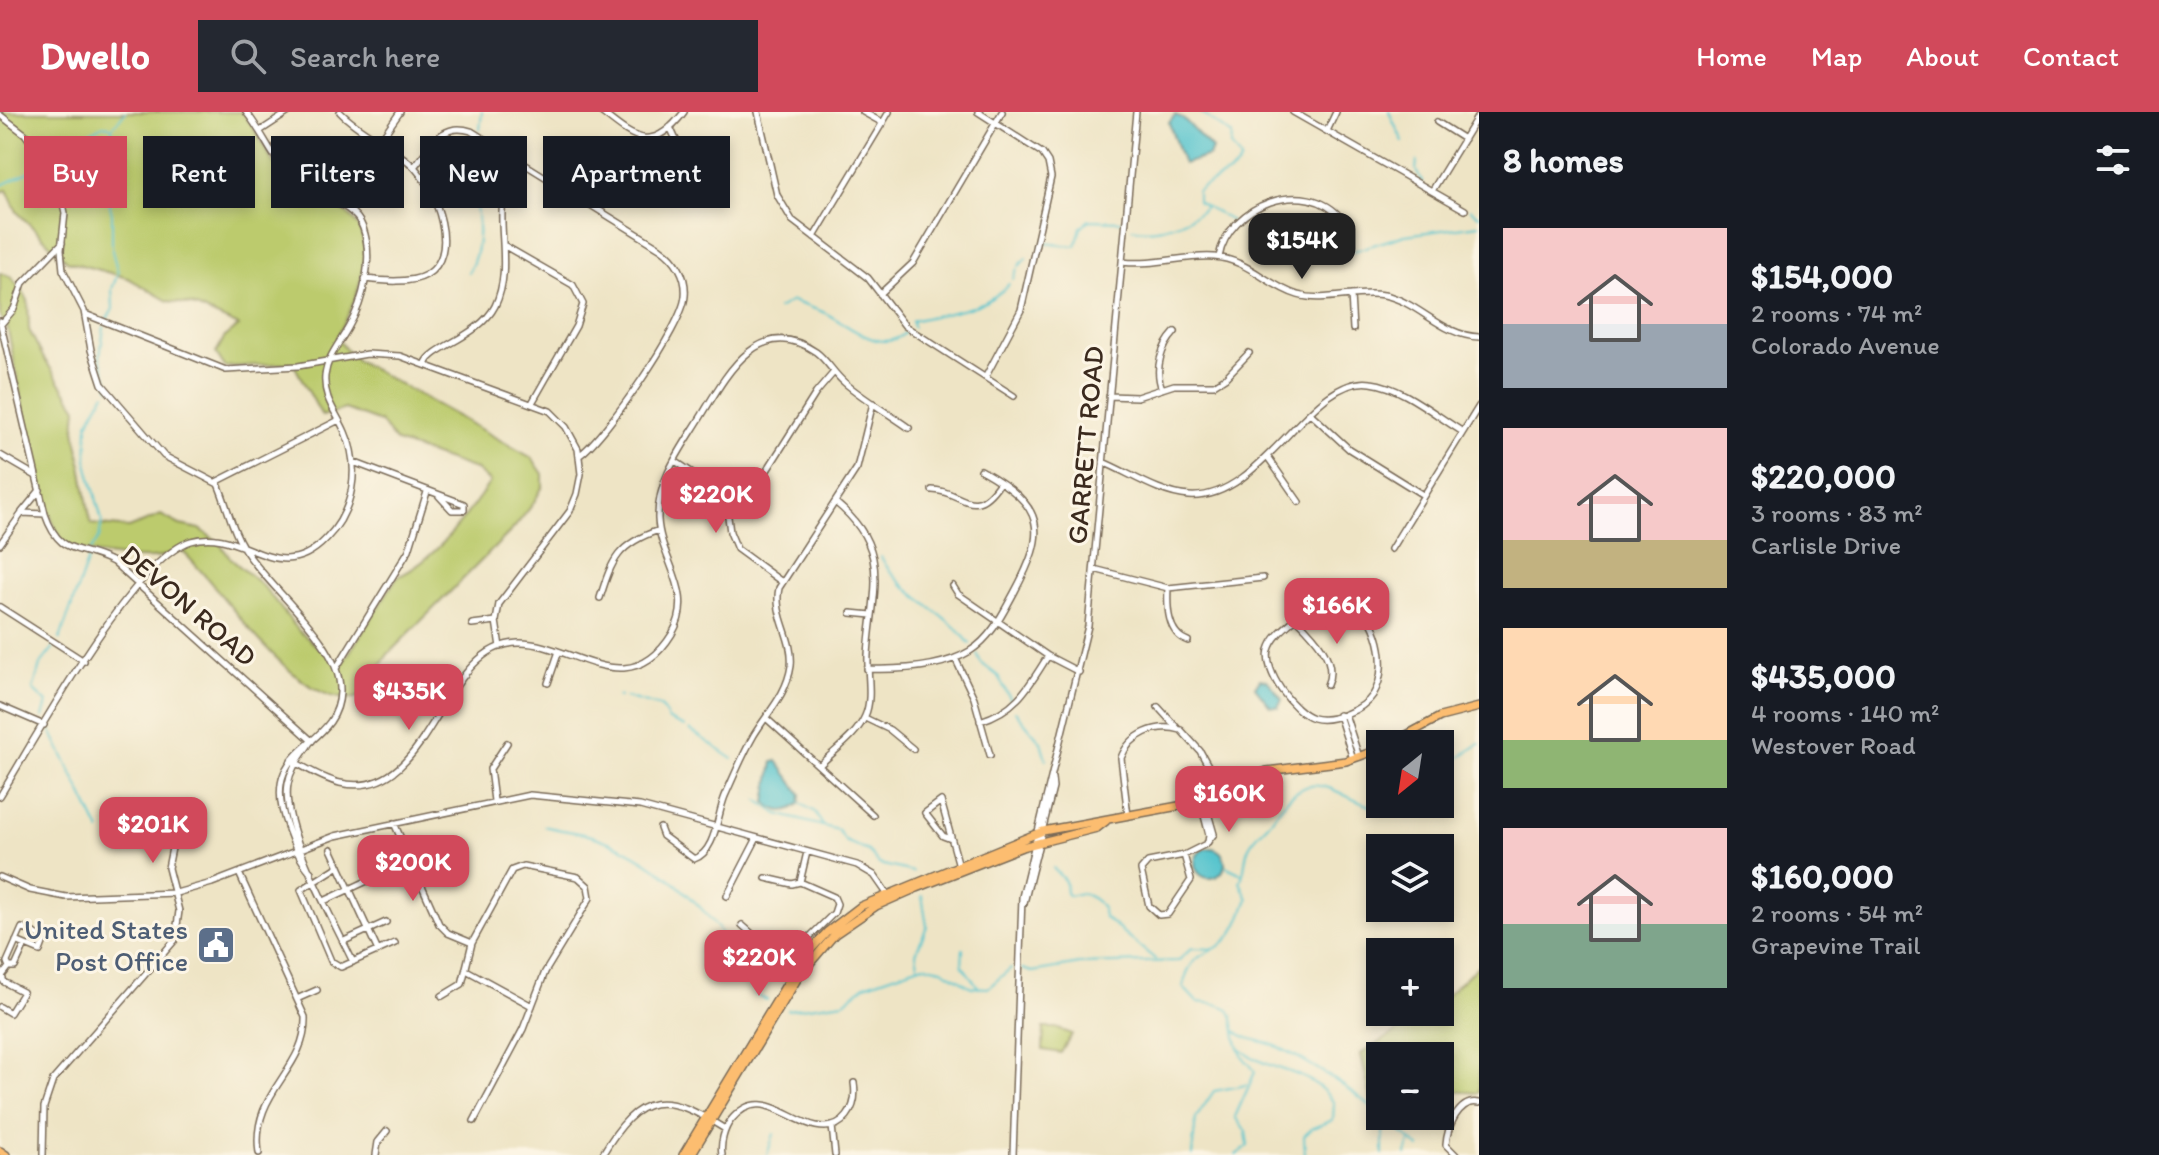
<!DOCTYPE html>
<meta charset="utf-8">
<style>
body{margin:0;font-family:Itim,sans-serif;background:#242831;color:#f1f3f6;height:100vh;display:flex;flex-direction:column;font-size:30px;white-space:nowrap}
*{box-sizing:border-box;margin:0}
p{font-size:26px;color:#9ea1a6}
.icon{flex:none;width:44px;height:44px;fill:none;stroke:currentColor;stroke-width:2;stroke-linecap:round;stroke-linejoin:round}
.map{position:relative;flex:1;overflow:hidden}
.panel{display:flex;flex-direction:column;background:#171b24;width:680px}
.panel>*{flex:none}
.guide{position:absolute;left:24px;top:24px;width:760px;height:72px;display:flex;gap:16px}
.needle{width:52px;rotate:210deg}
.buttons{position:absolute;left:1366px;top:618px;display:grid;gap:16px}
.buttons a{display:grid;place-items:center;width:88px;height:88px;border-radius:0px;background:#171b24;box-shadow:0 4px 12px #0003;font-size:40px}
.price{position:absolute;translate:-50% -68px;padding:0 18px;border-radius:16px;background:#d1495b;color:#fff;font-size:26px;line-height:52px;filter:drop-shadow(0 2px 4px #0008)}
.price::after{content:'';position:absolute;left:50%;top:48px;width:24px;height:18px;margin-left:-12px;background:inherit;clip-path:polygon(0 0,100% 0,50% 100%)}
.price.on{background:#222;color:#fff}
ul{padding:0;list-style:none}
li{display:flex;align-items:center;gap:24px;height:200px;padding:0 24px}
li span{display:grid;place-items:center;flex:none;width:224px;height:160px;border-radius:0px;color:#555}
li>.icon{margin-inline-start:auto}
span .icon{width:96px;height:96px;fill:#fffc;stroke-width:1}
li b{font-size:34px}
h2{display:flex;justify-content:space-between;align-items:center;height:96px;padding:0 24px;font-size:34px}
.pill{padding:0 28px;border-radius:0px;background:#171b24;box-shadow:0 4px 12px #0003;font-size:28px;line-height:72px}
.pill.on{background:#d1495b;color:#fff}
header{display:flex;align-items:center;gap:48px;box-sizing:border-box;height:112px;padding:0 40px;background:#d1495b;color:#fff}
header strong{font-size:38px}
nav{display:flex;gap:44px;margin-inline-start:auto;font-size:28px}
.search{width:560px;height:72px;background:#242831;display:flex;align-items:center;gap:20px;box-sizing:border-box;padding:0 28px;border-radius:0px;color:#9ea1a6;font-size:30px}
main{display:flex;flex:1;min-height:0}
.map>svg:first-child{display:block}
.green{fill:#bccb6d;stroke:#7c7a46;stroke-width:2}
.water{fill:#58c5ce;stroke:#4a7876;stroke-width:2}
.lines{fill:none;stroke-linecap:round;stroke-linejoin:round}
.stream{stroke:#58c5ce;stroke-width:2}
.minor-casing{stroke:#7a6b58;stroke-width:8}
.major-casing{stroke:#7a6b58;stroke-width:10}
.minor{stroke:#fff;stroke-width:5}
.major{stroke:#fcbd6f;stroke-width:7}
.labels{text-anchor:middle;stroke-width:6;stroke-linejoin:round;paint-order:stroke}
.street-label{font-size:28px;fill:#3b2a1e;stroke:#fcf5e5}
.service-label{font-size:28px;fill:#4e5e75;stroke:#fcf5e5;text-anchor:end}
</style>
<header>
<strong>Dwello</strong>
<div class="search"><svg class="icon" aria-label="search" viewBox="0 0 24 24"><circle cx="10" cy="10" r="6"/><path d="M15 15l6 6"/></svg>Search here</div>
<nav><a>Home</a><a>Map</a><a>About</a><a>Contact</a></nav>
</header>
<main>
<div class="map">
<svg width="1479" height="1043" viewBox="0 0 1479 1043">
<rect width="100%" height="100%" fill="#fcf5e5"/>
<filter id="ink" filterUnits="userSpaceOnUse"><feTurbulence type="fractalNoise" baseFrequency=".0125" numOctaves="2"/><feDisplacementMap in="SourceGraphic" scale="16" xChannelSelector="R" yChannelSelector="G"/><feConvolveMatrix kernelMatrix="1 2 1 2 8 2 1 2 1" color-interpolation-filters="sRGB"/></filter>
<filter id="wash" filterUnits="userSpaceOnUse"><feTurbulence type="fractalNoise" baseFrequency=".006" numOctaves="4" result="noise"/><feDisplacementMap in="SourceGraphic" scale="32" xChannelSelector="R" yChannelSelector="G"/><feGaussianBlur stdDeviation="1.8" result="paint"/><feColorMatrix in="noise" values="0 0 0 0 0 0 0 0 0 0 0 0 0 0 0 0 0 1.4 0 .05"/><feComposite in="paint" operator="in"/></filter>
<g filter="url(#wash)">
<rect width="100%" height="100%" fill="#eee4c5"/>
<path class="green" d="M0,0H242C260,21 267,48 287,67C304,83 328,88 346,101C384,129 354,195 336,226L356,248L532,346L543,362V374L533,392L514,416L388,542L361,584C301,607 220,472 182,439C172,440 162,446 152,446C135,447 80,442 67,433C41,414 16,253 7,214L0,205V161L11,165L28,188L29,218L43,245L77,296L75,317L91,412L129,416L161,403L180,413L200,417L220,432L231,447L263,474L299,519L341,554L397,465C435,449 467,403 490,370L475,357L396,330L380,310L345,297L322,304L293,251L225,255L216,241L224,226L239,214L192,193L168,189L128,166L67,149L17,100L7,78L0,80Z
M1479,853V981L1440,978V944H1380V994L1373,996L1361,942L1428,900H1440V889Z
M1044,916H1056L1072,922L1061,941L1043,938Z"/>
<path class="water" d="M1175,3L1183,6L1212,37L1209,44L1183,52L1169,11Z
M1260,567L1267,568L1282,587L1278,595L1270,594L1255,575Z
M777,649L801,682L800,691C789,702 775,701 766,690L773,650Z
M1195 751a15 15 0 1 1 30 0a15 15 0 1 1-30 0Z"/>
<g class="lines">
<path class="stream" d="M1200,0L1232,23L1231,34L1241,48C1233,65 1212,66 1197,79V89L1231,109
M1389,0L1403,30
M113,15L125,0
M480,18L482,0
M50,49L55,40L103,13L111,15
M1417,49L1416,58L1422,70
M0,74L43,53
M1470,97L1479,104
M1248,113C1271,128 1293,145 1321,132L1344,142L1405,123L1479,113
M1132,116C1156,122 1186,111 1205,96
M1043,131L1076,134L1081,115L1089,108L1121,109
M1019,154L1026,146
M468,161C496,113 456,58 475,26
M1013,167L1017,157
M778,197L792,189C802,193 813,196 823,200C847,211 879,244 905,221
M107,207L113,197L112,177L118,161L112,139V102L107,81L115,47L112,16
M104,215L100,245L110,276
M913,215L912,209C946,200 985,199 1009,172
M91,438L99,426L102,409L87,351L88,311L105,281
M881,445C902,484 944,497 970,532
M60,527L88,447
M977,542L981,551L998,564L1012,590
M618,584L620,585
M625,585L661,595L669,608L685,615
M1015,599L1041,630L1046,647
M43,605L47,591L33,578L40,553L54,535
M49,615L100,719
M690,618L733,647
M1440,672L1442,657L1479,632
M758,688L777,702L838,718L845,729L868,739L879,752L913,760
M798,690L815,700L822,712
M544,714C562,719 581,720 598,726C665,749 720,807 751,869
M1227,755L1242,762
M1053,756L1065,769L1066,781L1069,784L1081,781C1093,785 1103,791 1104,805L1155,847
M963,837L962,853L979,876
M918,853L916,841L927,814L922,784
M1022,857L1032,860L1080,852L1178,849L1192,836L1213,837
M755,883L767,888
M787,898L844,890L865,873L923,853L942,857L971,875L988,876L1011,856
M1236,919C1247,929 1262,928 1276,934C1313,952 1349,976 1380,1002
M1240,937C1274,963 1308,954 1334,991L1333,1008L1313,1016L1304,1024L1305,1043
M1383,1004L1420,1036
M767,1043L774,1022
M1192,1043L1196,1006L1214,979L1246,973
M1236,1043L1248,1034L1246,1020L1235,1005L1255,960C1251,952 1243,948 1240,939C1227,903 1245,893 1197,890L1183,875C1192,833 1210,849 1232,822C1240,812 1243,798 1248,787L1240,770C1246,758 1244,745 1249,735C1255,723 1266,716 1273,706C1321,630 1349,714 1403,692
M1383,1043V1005
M1406,1043L1410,1029"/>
</g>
</g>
<g filter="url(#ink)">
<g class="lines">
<g class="minor-casing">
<path id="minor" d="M340,0C362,23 393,33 415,56C435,78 462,142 426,163C411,172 382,169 365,167
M601,0C634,26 651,43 684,0
M758,0L777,83L792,108L868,166L905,214L1014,284
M863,0L883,11
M978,0L1042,41L1048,50L1051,65L1021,198L986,264
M1293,0L1465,98
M0,3L25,22L58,69L65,101L61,138L63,158L84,199L91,238L102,272L164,344L218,372C227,392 231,416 243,435C268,477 342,530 340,580C338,640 255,630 288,717C294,733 299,748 311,760
M1437,10L1464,27
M670,15L677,30L675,66
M260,19L289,0
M1327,19L1336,0
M414,55C430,36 441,9 471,19L660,136C676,147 687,164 685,184C683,214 606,324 580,343
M1432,79L1479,2
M336,91L400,0
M814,125L889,0
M505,134L573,173L583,192L576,214L532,291
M1219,145C1228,93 1306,63 1342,107
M1122,150C1156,154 1183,143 1214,145C1247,147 1268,174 1298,183C1326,191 1355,178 1384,183C1419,190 1442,224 1479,225
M880,182L913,151L1002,0
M1351,183L1353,217
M85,202L226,258L298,254L367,242L400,244L550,299L566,315L578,337L581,362L577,382L570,399L499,492L496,509L500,535
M0,209L45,402C60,446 79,432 113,450L312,629
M2,211L14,197L23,171L62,131
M426,251C432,235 480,224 495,194C514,155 494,109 506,78C509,68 516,59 522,51
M1162,277C1154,257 1161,235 1175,220
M1109,284L1137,285L1174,273H1214L1225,266L1249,241
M1311,302L1349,337L1423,383
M0,343L36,364
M1267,344L1299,390
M675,349L718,378L726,390L730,420L737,437L782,470
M353,350L464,392V398H452L439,384
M1103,350C1129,361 1160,382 1189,384C1263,389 1310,262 1371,271C1403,275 1435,303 1463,320
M216,370L339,308
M932,378C962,378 973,411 1000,370
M724,386L766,360L816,281L834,260
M22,400L40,378
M0,432L22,401L45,402
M1391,437L1479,294
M1094,457L1168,476L1263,466
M953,474L958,482L1048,544L1079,560
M1168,476C1167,494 1167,522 1188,529
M1337,482C1375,490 1393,551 1373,583C1363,598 1331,611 1313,606C1293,600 1263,559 1269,538C1273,524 1286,515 1296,506C1308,494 1318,482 1337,482Z
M600,486C612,447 618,432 659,418
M0,495L84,549
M851,501L872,503
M1296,506C1312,522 1339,548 1327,573
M472,512L496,509
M955,546L974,586L990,643
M337,555L409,438L427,380
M867,557C899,558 942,556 970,539C991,526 1002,503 1014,481C1048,418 1046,395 981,358
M548,571L558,542
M0,594L44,613
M1158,595L1178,617
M1345,602L1359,645
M1339,603L1353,647
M766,606L873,703
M865,606L890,618L913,637
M980,609C1017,598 1029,574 1048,544
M311,629C302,644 291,654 288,672C280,715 334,809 353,850
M291,648C306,656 323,667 340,671C433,692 438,533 518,531C570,529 628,594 672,522C697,480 660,449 658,407C657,367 682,336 702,303C726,263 759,201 816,240C827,248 834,262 845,271C865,288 888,301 909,316
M819,654C834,638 856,625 865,604C873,586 867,563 868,543C872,479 893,437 835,390
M0,684C35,627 132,448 191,429C242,413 277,478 326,427C353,400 361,356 345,320C337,301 323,287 325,264C327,245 339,232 348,216C364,189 374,146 363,116C354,91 320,86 300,73C276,57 264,21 246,0
M1200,688L1209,723L1208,730
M494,689L490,657L507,631
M1128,704L1121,646C1130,622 1156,611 1181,618L1200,639L1222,679
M394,711L439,812L448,821L472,831
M660,716L663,724L694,747C716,740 717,703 725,684C734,664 743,642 754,623C768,600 787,582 791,554C794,526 773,504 779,476L857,356L873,291
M951,727L943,724L925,701L941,689L959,754
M331,737L378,839
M1184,743L1191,768L1168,802L1159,803L1149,794L1141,758L1148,750Z
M1184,743L1206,732L1214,722L1204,687
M339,754L301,778L331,849L341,855L395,831
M239,761L305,905C307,959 250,979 259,1041
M0,765L30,778L66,785L176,781L212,771L335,724L530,683L640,694L857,753L874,763L888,783
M766,766L792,772L800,770
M727,784L757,726
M324,789L367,769
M1024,791L1053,676L1052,666
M742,813L781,847H787L834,801L837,792L834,785L800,770L807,740
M16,829L40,839L45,826L22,816L7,850L9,855H15L25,833
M344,829L386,810
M468,859L532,894
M442,884L462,872L472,831L512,758L523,754L578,765L588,774L590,786L545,860L523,917L474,1009
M299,886L317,878
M0,895L10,901L23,880L4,870L2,864L9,855
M832,1014L835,1043
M43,1043L44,995L53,968L175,828L179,799L168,756L176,716
M376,1043L378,1030L387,1019
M602,1043C640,979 664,979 725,1017
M722,1043C720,1032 724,1017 731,1008C759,973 787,1008 816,1014C844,1020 858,996 854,971
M1013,1043L1022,785L1088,514L1136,0
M1456,1043L1446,1033C1447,1016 1459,986 1479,991"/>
</g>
<g class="major-casing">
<path id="major" d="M1390,632L1440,605L1479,595
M0,1039L6,1043
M683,1043L800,850L827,820L861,794L1043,719L1184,693L1267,659L1346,649L1380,637
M691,1043L799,864L835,822L876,794L917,776L1022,735L1097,716L1106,709"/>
</g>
<use href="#minor" class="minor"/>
<use href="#major" class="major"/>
</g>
</g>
<defs>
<g id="civic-square" transform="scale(2)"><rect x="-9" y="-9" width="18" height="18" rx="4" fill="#5c6f8a" stroke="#fcf5e5"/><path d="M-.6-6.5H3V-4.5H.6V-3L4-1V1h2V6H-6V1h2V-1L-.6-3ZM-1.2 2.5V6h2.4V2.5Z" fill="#fff"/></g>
</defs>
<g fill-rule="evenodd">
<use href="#civic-square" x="216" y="833"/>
</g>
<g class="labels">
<g class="street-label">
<text transform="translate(1085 333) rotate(-85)" y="10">GARRETT ROAD</text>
<text transform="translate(189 493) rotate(41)" y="10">DEVON ROAD</text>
</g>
<g class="service-label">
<text x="188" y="827">United States<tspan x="188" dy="32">Post Office</tspan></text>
</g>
</g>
</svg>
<div class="buttons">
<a><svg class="needle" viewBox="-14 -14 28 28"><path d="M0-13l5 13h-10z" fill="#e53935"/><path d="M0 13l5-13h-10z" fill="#9ea1a6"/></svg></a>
<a><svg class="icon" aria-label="layers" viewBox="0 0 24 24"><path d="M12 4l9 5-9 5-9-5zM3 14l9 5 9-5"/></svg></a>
<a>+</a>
<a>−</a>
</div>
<b class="price on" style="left:1302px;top:169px">$154K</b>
<b class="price" style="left:716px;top:423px">$220K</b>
<b class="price" style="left:1337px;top:534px">$166K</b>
<b class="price" style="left:409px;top:620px">$435K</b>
<b class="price" style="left:1229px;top:722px">$160K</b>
<b class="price" style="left:153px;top:753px">$201K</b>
<b class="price" style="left:413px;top:791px">$200K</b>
<b class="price" style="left:759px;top:886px">$220K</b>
<div class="guide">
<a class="pill on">Buy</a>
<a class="pill">Rent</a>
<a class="pill">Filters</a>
<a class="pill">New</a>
<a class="pill">Apartment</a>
</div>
</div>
<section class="panel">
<h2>8 homes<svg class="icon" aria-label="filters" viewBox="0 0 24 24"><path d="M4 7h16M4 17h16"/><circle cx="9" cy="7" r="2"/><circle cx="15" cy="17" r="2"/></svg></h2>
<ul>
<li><span style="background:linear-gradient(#f6c9c9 60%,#9aa5b1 0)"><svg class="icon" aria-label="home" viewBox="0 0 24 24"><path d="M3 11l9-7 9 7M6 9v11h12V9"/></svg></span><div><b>$154,000</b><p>2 rooms · 74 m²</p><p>Colorado Avenue</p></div></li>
<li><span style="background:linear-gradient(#f6c9c9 70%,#c2b280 0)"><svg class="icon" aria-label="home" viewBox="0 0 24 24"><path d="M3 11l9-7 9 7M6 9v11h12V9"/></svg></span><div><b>$220,000</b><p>3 rooms · 83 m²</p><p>Carlisle Drive</p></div></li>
<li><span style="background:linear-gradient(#ffd9b3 70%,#8fb573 0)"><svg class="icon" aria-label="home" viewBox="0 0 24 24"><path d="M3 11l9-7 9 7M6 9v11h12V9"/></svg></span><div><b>$435,000</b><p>4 rooms · 140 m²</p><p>Westover Road</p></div></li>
<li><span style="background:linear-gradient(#f6c9c9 60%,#7fa58c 0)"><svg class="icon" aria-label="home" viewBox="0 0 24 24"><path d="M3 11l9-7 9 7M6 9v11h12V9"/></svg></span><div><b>$160,000</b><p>2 rooms · 54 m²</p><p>Grapevine Trail</p></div></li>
</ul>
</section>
</main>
